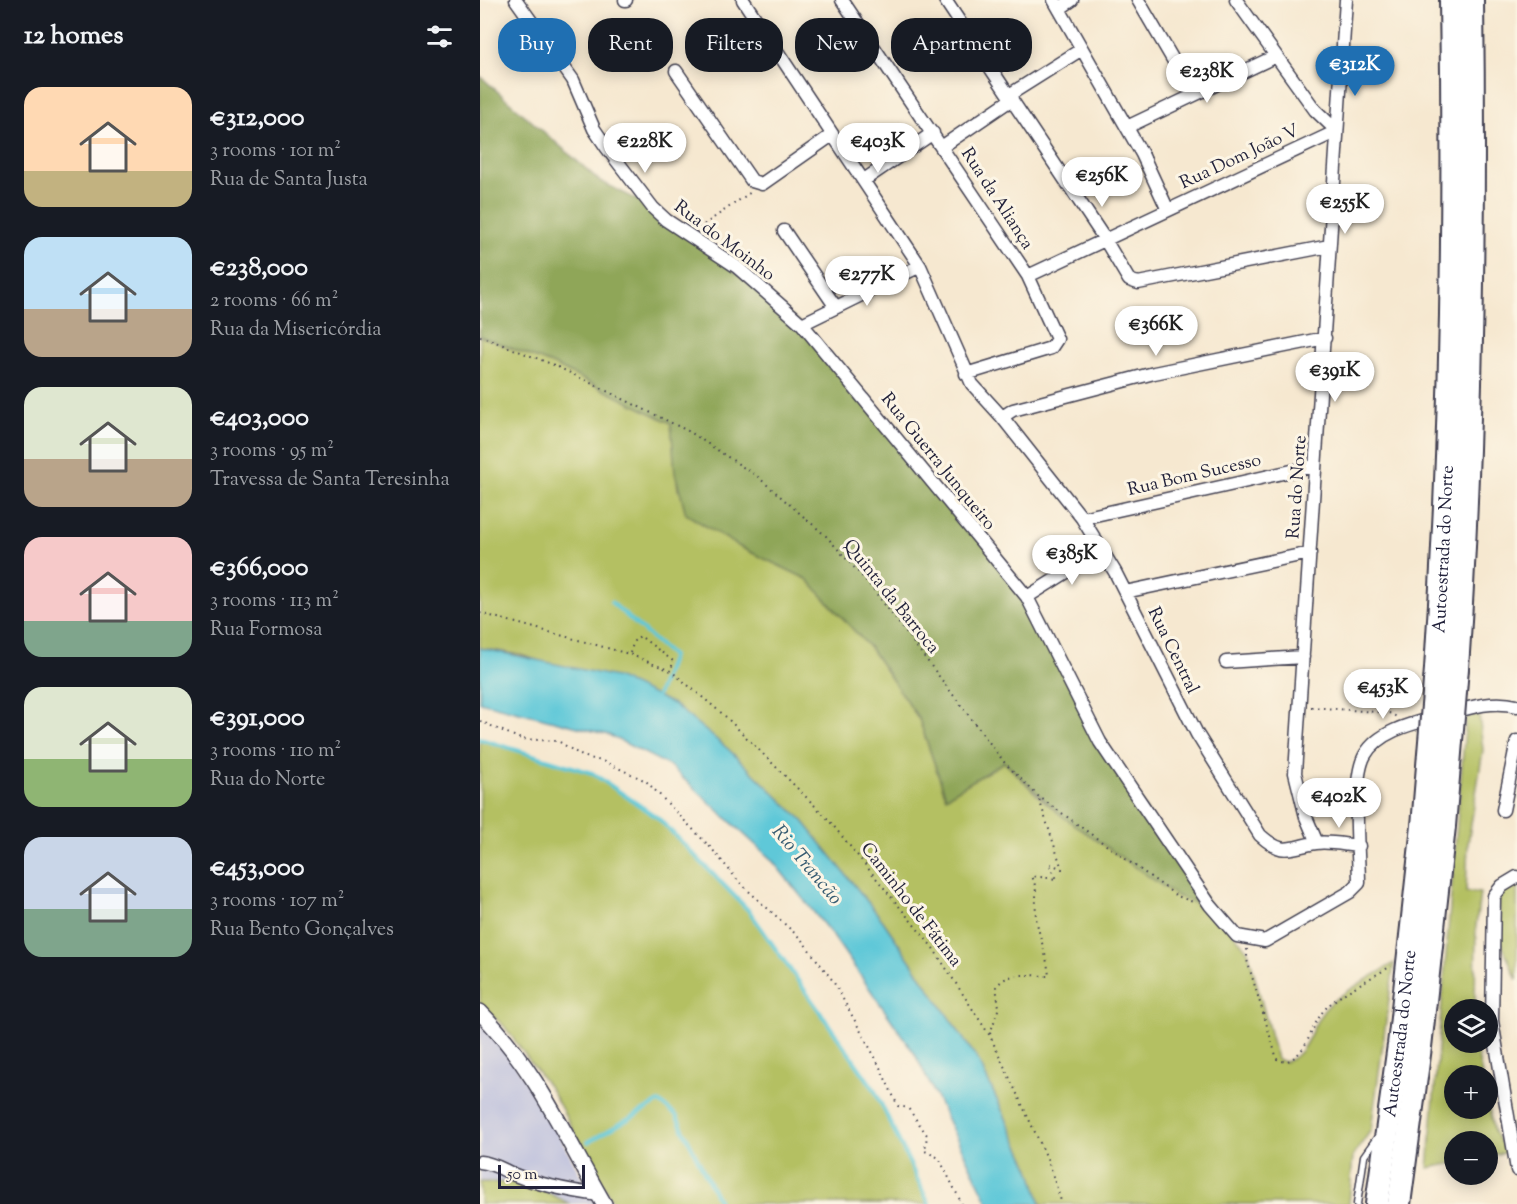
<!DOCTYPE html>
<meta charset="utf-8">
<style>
body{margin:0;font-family:"Sorts Mill Goudy",serif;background:#20242c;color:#f1f3f6;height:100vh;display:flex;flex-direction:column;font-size:22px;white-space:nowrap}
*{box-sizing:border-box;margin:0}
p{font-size:20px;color:#9ea1a6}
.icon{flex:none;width:33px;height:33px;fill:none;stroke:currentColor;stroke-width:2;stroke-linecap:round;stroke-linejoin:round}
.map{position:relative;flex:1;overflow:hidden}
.side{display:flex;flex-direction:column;background:#171b24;width:480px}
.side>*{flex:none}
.guide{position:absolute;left:18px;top:18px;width:570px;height:54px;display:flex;gap:12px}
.fabs{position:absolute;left:964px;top:999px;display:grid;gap:12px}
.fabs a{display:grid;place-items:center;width:54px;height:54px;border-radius:50%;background:#171b24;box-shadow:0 3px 15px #0003;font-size:30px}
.scale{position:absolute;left:18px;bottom:15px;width:87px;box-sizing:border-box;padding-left:6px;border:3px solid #22223b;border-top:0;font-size:16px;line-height:21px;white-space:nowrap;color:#22223b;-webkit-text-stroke:4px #fcf5e5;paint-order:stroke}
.price{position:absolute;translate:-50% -51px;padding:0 14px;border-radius:21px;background:#fff;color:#222;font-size:20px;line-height:39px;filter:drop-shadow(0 2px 3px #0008)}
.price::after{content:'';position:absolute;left:50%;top:36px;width:18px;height:14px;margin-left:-9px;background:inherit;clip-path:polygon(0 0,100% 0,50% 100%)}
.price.active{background:#1f6fb2;color:#fff}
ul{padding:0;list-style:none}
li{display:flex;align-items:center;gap:18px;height:150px;padding:0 24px}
li span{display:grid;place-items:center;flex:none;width:168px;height:120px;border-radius:18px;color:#555}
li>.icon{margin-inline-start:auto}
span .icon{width:72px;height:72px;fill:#fffc;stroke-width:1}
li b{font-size:26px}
h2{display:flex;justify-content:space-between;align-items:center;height:72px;padding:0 24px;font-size:26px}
.tag{padding:0 21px;border-radius:24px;background:#171b24;box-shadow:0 3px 15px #0003;font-size:21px;line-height:54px}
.tag.active{background:#1f6fb2;color:#fff}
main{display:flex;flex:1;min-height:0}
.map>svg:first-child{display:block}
.industrial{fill:#c0c2dd}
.green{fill:#b4c062;stroke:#6b714e;stroke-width:1.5}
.forest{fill:#8fa658;stroke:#58644a;stroke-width:1.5}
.water{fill:#5ec8d8;stroke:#40758a;stroke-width:1.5}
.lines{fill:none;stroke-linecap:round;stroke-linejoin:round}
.stream{stroke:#5ec8d8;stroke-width:4}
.service-casing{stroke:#424051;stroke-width:9}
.minor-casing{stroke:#424051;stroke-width:15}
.tertiary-casing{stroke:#424051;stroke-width:18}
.motorway-casing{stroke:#424051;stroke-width:26}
.path{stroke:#424051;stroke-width:2;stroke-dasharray:1.5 4.5;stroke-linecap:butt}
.service{stroke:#fff;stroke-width:6}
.minor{stroke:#fff;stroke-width:12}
.tertiary{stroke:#fff;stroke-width:15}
.motorway{stroke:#fff;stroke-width:22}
.motorway-bridge-casing{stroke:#424051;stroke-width:26;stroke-linecap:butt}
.motorway-bridge{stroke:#fff;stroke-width:22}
.labels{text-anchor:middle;stroke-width:6;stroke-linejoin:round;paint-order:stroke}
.street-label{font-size:18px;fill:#22223b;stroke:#fcf5e5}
.water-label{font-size:20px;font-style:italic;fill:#375c72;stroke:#fcf5e5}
</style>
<main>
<section class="side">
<h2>12 homes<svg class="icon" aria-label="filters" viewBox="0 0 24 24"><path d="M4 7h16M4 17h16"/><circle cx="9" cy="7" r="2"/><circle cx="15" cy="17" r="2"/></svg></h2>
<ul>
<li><span style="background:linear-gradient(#ffd9b3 70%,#c2b280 0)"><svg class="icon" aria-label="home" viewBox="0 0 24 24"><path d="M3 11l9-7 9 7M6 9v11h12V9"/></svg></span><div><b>€312,000</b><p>3 rooms · 101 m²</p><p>Rua de Santa Justa</p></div></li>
<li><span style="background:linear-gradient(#bfe0f5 60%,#b9a48a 0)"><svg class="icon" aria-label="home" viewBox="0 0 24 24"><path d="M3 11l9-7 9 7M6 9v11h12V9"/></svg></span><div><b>€238,000</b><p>2 rooms · 66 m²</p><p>Rua da Misericórdia</p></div></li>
<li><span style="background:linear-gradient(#dfe7d0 60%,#b9a48a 0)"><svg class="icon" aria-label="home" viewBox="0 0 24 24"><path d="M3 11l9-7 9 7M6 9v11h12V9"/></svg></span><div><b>€403,000</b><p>3 rooms · 95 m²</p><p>Travessa de Santa Teresinha</p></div></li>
<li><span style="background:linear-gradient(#f6c9c9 70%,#7fa58c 0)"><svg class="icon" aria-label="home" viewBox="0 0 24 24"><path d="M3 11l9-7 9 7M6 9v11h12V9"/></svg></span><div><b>€366,000</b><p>3 rooms · 113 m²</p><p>Rua Formosa</p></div></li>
<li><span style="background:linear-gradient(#dfe7d0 60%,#8fb573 0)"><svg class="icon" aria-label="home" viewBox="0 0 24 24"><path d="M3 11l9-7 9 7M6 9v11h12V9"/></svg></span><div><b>€391,000</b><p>3 rooms · 110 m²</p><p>Rua do Norte</p></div></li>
<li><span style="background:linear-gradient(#c9d6e8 60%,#7fa58c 0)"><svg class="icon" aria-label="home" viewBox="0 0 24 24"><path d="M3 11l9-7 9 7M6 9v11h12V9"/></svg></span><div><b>€453,000</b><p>3 rooms · 107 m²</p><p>Rua Bento Gonçalves</p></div></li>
</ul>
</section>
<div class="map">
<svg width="1037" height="1204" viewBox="0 0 1037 1204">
<rect width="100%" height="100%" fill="#fcf5e5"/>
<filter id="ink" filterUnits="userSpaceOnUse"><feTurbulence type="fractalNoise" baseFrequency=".0167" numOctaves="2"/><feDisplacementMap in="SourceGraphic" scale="12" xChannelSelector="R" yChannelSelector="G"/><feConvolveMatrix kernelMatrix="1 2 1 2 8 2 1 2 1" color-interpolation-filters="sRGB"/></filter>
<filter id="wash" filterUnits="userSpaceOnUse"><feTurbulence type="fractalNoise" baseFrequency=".008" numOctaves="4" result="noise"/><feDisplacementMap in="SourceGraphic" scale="24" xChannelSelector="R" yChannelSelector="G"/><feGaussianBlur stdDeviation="1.35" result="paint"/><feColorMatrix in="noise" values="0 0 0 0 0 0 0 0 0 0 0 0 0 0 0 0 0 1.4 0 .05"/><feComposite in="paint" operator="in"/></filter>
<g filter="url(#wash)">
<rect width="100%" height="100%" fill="#f6e8d0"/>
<path class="industrial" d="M0,1022L26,1050L76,1129L116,1204H90L49,1183L0,1182Z"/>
<path class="green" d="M0,336L74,365L191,423L198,490L260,547L327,579L391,649L439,719L466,797L524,762L558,796L582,816L697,896L721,905H730L768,951L797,1059L805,1062C830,1054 830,1023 847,1007C861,992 896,975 914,963L891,1130L873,1156L869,1204H561L550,1169L498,1060L403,921L323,821L248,749L193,704L41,655L0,648Z
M999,714L1003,750L988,843L986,892L1000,893L996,926L995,1009L975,1010V1042L995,1043L1002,1075L975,1076V1108H1008V1103L1014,1132L1027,1152L1008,1156V1142H975V1163L948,1168L986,717Z
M0,739L112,773L178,818L269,911L394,1089L449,1204H134L71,1090L24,1026L0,1005Z
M1037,883V980L1020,940L1019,895Z
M0,1182L49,1183L90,1204H0Z"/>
<path class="forest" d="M0,76L120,181L173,208L322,324L547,597L620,742L730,905H721L697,896L582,816L524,762L466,797L439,719L391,649L327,579L260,547L206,514L195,473L191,423L74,365L0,336Z"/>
<path class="water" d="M0,648L136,677L193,704L248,749L323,821L403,921L498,1060L550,1169L561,1204H509L435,1054L353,936L291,859L190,766L129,735L0,702Z"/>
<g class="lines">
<path class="stream" d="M131,602L192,656L177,696
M0,739L112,773L178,818L269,911L394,1089L449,1204
M108,1142L179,1102L196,1115L240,1204"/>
</g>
</g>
<g filter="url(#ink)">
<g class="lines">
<g class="service-casing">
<path id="service" d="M877,1204L884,1156L899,1135"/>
</g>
<g class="minor-casing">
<path id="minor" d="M36,0L93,80L114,129L127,148L173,208L186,220L257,267L322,324L547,597L620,742L730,905L757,936L785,941L870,892L879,883C879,853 871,779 885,755C899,730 935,723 961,716C985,709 1011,699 1037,706
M145,0H146
M263,0L440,266L492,384L522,417L602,518L635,572L717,734L780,835C804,857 809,847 836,843C849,841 866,845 879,846
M362,0L548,276L577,339L571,348L486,374
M465,0L624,238L649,280L658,283L849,246
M574,0L662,154L687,208
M658,0L713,94
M756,0L835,110L857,131
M579,9L592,0
M196,71L272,181L282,184L352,135
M529,95L602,49
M647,127L796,56
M463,146L532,99
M384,180L453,133
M304,231L355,306
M548,276L857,131
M322,324L440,266
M522,417L533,410L674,373L845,338
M602,518L834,466
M645,592L830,553
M547,597L622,550
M746,662L823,657
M1023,810L1037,741
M837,843L826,817L815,773L866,0
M1037,877L1022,886L1014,896L1012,1021L1037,1170
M0,1162C14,1163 23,1170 35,1175C62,1186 91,1191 119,1195"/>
</g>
<g class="tertiary-casing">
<path id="tertiary" d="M0,1012C57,1070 84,1135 124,1204"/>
</g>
<g class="motorway-casing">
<g id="motorway">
<path d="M977,668C992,446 995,223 992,0"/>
<path id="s1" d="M956,669C971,446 975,223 971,0"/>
<path id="s2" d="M897,1204L919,1045L943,826"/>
<path d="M919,1204L940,1047L964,826"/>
</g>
</g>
<path class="path" d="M219,228L271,192
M0,336L74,365L210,432L278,477L346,536L389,584L524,762L558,796L697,896L713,902
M0,613L149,654L191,671L245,716L347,818L453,948L510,1036L567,1158L582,1204
M150,653L154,641L160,636L193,661L191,671
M831,707L909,713L917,717
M0,721L41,739L78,741L102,756L125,762L166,781L232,849L260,883L321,939L353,981L396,1059L418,1106L428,1108L447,1135L445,1151L459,1158L482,1204
M767,949V960L797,1059L805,1062C830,1054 830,1023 847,1007C862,992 892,978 911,966
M510,1034L519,1007L516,987C528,970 551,976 569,976C567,956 561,942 557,923C553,904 560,896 552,876L577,879L569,863L582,869L558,796"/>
<use href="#service" class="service"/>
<use href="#minor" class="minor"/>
<use href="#tertiary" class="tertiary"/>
<use href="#motorway" class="motorway"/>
<g class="motorway-bridge-casing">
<path id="motorway-bridge" d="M943,826L956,669
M964,826L977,668"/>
</g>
<use href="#motorway-bridge" class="motorway-bridge"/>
</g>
</g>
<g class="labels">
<g class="street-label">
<text transform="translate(759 156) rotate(-25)" y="6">Rua Dom João V</text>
<text transform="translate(518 198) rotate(57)" y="6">Rua da Aliança</text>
<text transform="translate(245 240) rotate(37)" y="6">Rua do Moinho</text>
<text transform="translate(459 461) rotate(51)" y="6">Rua Guerra Junqueiro</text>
<text transform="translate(714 474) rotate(-13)" y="6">Rua Bom Sucesso</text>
<text transform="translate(816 487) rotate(-86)" y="6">Rua do Norte</text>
<text dy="6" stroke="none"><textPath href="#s1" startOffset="120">Autoestrada do Norte</textPath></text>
<text transform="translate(412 596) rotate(51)" y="6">Quinta da Barroca</text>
<text transform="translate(694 650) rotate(64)" y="6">Rua Central</text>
<text transform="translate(432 904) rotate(52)" y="6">Caminho de Fátima</text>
<text dy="6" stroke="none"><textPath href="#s2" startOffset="172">Autoestrada do Norte</textPath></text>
</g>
<g class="water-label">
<text transform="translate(328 864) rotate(50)" y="7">Rio Trancão</text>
</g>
</g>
</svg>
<div class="fabs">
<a><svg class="icon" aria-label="layers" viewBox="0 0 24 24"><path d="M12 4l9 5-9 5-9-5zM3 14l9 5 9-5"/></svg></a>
<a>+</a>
<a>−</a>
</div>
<div class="scale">50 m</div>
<b class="price active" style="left:875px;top:97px">€312K</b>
<b class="price" style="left:727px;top:104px">€238K</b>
<b class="price" style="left:165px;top:174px">€228K</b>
<b class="price" style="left:398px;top:174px">€403K</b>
<b class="price" style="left:622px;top:208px">€256K</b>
<b class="price" style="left:865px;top:235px">€255K</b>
<b class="price" style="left:387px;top:307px">€277K</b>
<b class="price" style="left:676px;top:357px">€366K</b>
<b class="price" style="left:855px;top:403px">€391K</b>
<b class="price" style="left:592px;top:586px">€385K</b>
<b class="price" style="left:903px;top:720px">€453K</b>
<b class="price" style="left:859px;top:829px">€402K</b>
<div class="guide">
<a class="tag active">Buy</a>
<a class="tag">Rent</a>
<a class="tag">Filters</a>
<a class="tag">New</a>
<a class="tag">Apartment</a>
</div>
</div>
</main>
